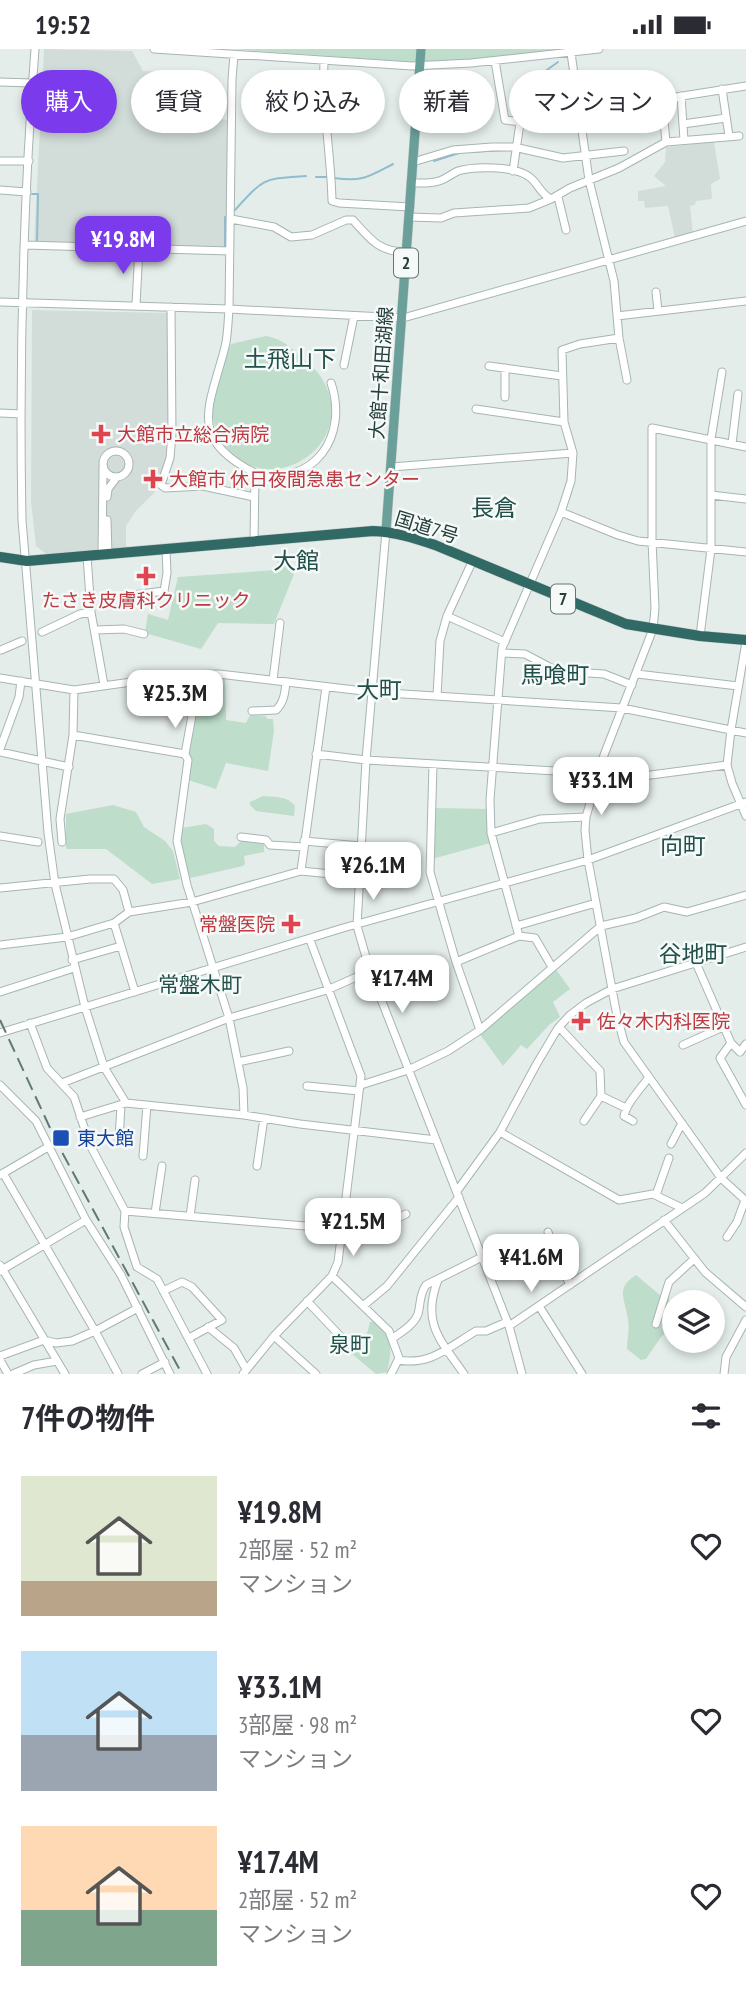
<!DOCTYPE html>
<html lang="ja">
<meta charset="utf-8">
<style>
body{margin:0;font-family:"PT Sans Narrow","Noto Sans JP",sans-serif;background:#f7f7f7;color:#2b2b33;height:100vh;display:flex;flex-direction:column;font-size:26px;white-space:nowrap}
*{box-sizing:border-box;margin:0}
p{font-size:23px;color:#7c7c81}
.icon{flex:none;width:38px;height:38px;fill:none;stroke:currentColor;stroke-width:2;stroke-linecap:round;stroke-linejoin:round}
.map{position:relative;height:1325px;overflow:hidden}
.details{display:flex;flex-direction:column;background:#fff;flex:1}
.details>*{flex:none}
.banner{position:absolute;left:21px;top:21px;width:705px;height:63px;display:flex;gap:14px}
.fabs{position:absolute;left:662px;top:1241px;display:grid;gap:14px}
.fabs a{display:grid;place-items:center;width:63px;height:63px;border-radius:50%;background:#fff;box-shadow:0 4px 10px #0003;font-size:35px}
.price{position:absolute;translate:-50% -60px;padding:0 16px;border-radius:14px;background:#fff;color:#222;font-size:23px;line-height:46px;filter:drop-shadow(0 2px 4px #0008)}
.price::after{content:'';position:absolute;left:50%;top:42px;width:21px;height:16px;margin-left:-10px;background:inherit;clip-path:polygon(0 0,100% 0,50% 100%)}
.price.selected{background:#7c3aed;color:#fff}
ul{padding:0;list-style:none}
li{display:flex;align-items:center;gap:21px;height:175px;padding:0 21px}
li span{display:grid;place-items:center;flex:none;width:196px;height:140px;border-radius:0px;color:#555}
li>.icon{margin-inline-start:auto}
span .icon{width:84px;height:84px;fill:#fffc;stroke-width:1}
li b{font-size:30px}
h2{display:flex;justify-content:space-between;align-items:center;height:84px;padding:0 21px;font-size:30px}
.pill{padding:0 24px;border-radius:32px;background:#fff;box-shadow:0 4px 10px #0003;font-size:24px;line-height:63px}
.pill.selected{background:#7c3aed;color:#fff}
.status{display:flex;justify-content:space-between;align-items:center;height:49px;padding:0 35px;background:#fff;direction:ltr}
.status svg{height:19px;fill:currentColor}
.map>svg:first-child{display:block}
.built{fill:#d2ddd9}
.green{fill:#beddcb}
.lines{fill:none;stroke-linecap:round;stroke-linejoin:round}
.stream{stroke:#8fbdcf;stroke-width:2}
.minor-casing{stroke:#a7b5b2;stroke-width:9}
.major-casing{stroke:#c2c9c8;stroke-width:10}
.highway-casing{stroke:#c2c9c8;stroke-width:11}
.minor{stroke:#fff;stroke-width:7}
.major{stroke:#6ba09a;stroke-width:9}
.highway{stroke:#316965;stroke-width:10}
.rail{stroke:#5f7976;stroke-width:2;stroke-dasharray:14 7;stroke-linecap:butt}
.health-dot{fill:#e0444e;stroke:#f5f9f8;stroke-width:2.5}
.transit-dot{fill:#1a4fb4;stroke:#f5f9f8;stroke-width:2.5}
.labels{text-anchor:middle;stroke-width:5;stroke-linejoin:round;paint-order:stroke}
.shield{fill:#f5f9f8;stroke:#637674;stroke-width:2}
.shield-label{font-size:18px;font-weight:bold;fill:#243e3b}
.street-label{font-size:19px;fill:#243e3b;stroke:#f5f9f8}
.health-label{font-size:19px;fill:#be3a42;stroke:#f5f9f8;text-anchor:start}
.transit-label{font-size:19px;fill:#164399;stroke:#f5f9f8;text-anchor:start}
.neighbourhood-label{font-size:21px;fill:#214f4a;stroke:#f5f9f8}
.quarter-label{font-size:23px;fill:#214f4a;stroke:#f5f9f8}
</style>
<div class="status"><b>19:52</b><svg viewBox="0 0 49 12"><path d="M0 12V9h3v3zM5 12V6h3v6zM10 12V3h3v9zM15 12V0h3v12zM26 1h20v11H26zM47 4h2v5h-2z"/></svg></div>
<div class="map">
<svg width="746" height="1325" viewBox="0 0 746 1325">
<rect width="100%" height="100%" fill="#e4edea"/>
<path class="built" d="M44,0L132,2L143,22L206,26L204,68L227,71V200L34,194Z
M714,93L720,130L711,135L712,150L696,152L695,156L690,157L693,184L675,189L668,157L645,159L644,152H638V142L666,137L654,127L665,113L666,98Z
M32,261L167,264L170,395L163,425L154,444L135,463L126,477V498L46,505L36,497L31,453Z"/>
<path class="green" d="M231,0H590L427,14Z
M266,287C286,290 299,307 314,320C321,326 324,333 328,342C350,404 265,450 225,397C215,383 211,369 213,351C215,333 225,312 231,295Z
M278,512L285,513L294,525L274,575L218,574L201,600L145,584L148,565L168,571L178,528L276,521Z
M196,629H225L226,671L246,674L250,666L266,667L267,670H273L274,682L268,722L226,714L216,740L188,731L192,708L187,706L194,664Z
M263,747C275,748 288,747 295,757L294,767L256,762L250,756V753Z
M113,756L136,763L144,778L165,792L173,802L180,830L152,835L106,800H66V765Z
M434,759L488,760L490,794L432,810Z
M206,775L214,780V792L219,797L235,798L243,790L264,792V803L244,807L245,815L243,817L190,829L180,792L181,779Z
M555,919L570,940L553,953L560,968L549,976L527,1000L521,996L503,1017L479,984Z
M636,1226L660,1246L668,1248L674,1266V1277L661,1288L646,1310L641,1311L627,1300C627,1290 630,1281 628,1271C626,1251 614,1240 636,1226Z
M374,1272C394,1288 392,1301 387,1323L376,1325L345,1299L344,1294L348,1288L364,1296L370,1273Z"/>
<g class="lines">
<path class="stream" d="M514,68C525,40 533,30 558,13
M468,103L508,101
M434,112L459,104
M316,128H328
M334,129C363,133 368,128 393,115
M32,145H38L37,194
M235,161C265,128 263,130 306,127
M225,199V168"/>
<g class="minor-casing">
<path id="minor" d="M35,0C23,157 19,315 22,471L48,784L55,835L85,958L104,1018L126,1054
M154,0L412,17L471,14L599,0
M571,4L589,131L614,232L619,289L627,331
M234,6L232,30L229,260C228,272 228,286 225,298C210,357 186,389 255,424L254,493
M495,12L505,71L522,73
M324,13C322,60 331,105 332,152L339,154L410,158
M0,33L32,34
M575,36L638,28L642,30L645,53
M722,40L729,87
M681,47L684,91
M683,75L726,69
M666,93L739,87
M0,112H29
M413,113L453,101L492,98H514L563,109L624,102
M513,122L520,74L524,72L746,37
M411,134C420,134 430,135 439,132C446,130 451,125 458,122C474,117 514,117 528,127C538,133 540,145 551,150L570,139L619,119L666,93L662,50
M0,141L27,143
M558,148L566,181
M409,168L441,169L454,164L529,159L551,150
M231,170L274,178L291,188L312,186L346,171H353C370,190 379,203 406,203
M25,196L230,202
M656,243L658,262
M0,253L229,260L403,269L746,172
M136,256L139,199
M171,258L172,385L170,409L161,436L165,439L203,437L254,448
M617,267L746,252
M344,316L354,267
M489,317L562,327
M505,348V319
M476,360L564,373
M0,364L21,365
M732,395L738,345
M103 415a13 13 0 1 1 26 0a13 13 0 1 1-26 0Z
M391,418L573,404
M255,424C314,439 349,387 331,334
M711,446L746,450
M107,448L108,440L117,428
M561,463L618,486L638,492L746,503
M107,471L108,506
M386,482L366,711L357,877L370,922L509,1277L522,1325
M102,506L103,419
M87,507L91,563L104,636
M133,546L164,542L167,524L166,501
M447,567L505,593
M95,581L124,580L144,585
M42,583L80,565L91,563
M700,587L711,500V390L722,323
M746,593L731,681L727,716L732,734L746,767
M1,601L22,592
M502,604L525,605L557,622L604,625L632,636
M637,625L738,637
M0,629L74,641L182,626L219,625L372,643L622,659L746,684
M273,631L280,574
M437,647L440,592L447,567L473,511
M193,661L185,705L188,711L177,792L187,836L229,969L243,1039L244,1066
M252,662L276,661C284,654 285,643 286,633
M73,686L185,705
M0,700L19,648L21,632
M0,703L69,718
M316,705L366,711L643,727L727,716
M433,715L430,823L456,913L480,981
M491,784L540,770L586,768
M0,787L38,793
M241,788L266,791L270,796L304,798
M304,792L361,797
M62,793L60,770L73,686L74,641
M301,822L326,638
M0,839L90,830H114L123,841L129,863
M114,874L135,943
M516,877L596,854
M519,887L491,784L490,751L502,599L561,463L571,432L573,404L564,373L562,301L580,295L619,289
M0,896L67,888L114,874L129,863L192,853L301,822L360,828
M72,911L121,897
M456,913L519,887L535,889L552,918
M696,914L731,994L720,1009L746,1056
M0,943L74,919
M30,974L47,1019L74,1048L90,1096L125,1162L342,1180
M559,978L600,1022L601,1047L626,1059
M0,984L343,879L588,811L746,753
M731,994L740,1003L746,995
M683,996L723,978
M238,1013L289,1002
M62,1034L229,969L327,941L370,922
M0,1036L36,1072L86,1171L121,1226L170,1325
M361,1036L408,1021L448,1002L480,981L601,877L636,869L664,858L687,863L746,846
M307,1037L359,1042
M80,1068L126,1054L244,1066L300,1075L436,1091
M584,1072L601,1047
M633,1072L624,1067C627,1053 640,1041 649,1028
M500,1083L619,1151L653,1145L682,1159
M119,1091L121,1056
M671,1095L682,1074
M143,1107L147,1056
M257,1117L264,1069
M3,1124L95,1282L118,1325
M0,1126L48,1098
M457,1142L500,1083L536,1016L558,979L570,966L586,954L612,940L746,898
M656,1146L669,1109
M125,1162L124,1178L137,1218L157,1230L207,1325
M155,1164L162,1117
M190,1167L195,1131
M344,1169L386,1175L406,1165
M664,1171L705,1223L746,1258
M548,1183L556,1207L570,1236
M727,1188L737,1173L745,1151L721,1129L624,993L617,967L588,811L585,781L586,768L604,706L653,580L655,559L652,492V379L746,398
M0,1216L65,1325
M0,1222L86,1171
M332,1227L389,1282L399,1309L391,1325
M438,1231C421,1274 441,1292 464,1325
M163,1242L182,1233L192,1238L222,1271L189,1289
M307,1252L342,1289
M363,1257L387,1237L459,1148
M539,1257L582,1325
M656,1275L669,1233L694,1210
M509,1277L705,1144L746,1104
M208,1278L234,1299L246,1320
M274,1287L316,1325
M392,1290C401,1283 414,1276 418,1265C421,1254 419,1246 426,1236L482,1208
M0,1307L44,1291L56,1294L72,1292L95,1282L138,1259
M0,1311L8,1325
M398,1311C430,1317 449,1298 476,1282H486L507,1273
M13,1325L34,1316L57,1312
M142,1325L165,1313
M243,1325L274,1287L332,1227L338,1213L361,1027L310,891
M724,1325L726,1308L746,1271"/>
</g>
<g class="major-casing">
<path id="major" d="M386,482L421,0"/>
</g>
<g class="highway-casing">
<path id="highway" d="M0,508L27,512L373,482C395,483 414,489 435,496L626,575L700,587L746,591"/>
</g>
<use href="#minor" class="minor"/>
<use href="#major" class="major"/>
<use href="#highway" class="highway"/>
<path class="rail" d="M0,971L57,1094L182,1325"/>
</g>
<g class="health-dot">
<path d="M97.5 374.5h7v7h7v7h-7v7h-7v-7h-7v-7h7z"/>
<path d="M149.5 419.5h7v7h7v7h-7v7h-7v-7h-7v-7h7z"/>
<path d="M142.5 516.5h7v7h7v7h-7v7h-7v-7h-7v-7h7z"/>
<path d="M287.5 864.5h7v7h7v7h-7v7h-7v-7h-7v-7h7z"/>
<path d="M577.5 961.5h7v7h7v7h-7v7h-7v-7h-7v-7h7z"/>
</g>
<rect class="transit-dot" x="52" y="1080" width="18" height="18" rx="3.5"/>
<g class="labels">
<g class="shield">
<rect x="394" y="199.5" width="24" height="29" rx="5"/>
<rect x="551" y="535.5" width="24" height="29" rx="5"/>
</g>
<g class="shield-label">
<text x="406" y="220">2</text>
<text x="563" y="556">7</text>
</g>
<g class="street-label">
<text transform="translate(381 324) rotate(-86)" y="7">大館十和田湖線</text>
<text transform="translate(427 478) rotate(17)" y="7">国道7号</text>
</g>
<g class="health-label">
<text x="117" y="392">大館市立総合病院</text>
<text x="169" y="437">大館市 休日夜間急患センター</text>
<text x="146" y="558" text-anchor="middle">たさき皮膚科クリニック</text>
<text x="275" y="882" text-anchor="end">常盤医院</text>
<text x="597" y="979">佐々木内科医院</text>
</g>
<g class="transit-label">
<text x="77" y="1096">東大館</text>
</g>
<g class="neighbourhood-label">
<text x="200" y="943">常盤木町</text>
<text x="350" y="1303">泉町</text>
</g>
<g class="quarter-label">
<text x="290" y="318">土飛山下</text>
<text x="494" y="467">長倉</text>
<text x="296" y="520">大館</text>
<text x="555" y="634">馬喰町</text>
<text x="379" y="649">大町</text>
<text x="683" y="805">向町</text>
<text x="693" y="913">谷地町</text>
</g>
</g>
</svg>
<div class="fabs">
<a><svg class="icon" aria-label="layers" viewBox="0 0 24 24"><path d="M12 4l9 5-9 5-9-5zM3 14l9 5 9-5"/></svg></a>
</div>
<b class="price selected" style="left:123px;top:227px">¥19.8M</b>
<b class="price" style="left:175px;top:681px">¥25.3M</b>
<b class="price" style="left:601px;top:768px">¥33.1M</b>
<b class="price" style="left:373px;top:853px">¥26.1M</b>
<b class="price" style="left:402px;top:966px">¥17.4M</b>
<b class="price" style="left:353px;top:1209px">¥21.5M</b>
<b class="price" style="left:531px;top:1245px">¥41.6M</b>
<div class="banner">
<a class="pill selected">購入</a>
<a class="pill">賃貸</a>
<a class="pill">絞り込み</a>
<a class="pill">新着</a>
<a class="pill">マンション</a>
</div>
</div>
<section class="details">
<h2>7件の物件<svg class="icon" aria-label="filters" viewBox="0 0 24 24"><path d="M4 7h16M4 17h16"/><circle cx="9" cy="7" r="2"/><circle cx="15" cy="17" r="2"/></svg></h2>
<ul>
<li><span style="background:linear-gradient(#dfe7d0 75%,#b9a48a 0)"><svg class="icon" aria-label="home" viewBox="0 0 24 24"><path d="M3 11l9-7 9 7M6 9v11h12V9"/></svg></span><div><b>¥19.8M</b><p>2部屋 · 52 m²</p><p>マンション</p></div><svg class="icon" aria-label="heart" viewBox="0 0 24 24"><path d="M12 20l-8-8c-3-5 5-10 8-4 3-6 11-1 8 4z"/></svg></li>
<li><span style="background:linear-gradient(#bfe0f5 60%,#9aa5b1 0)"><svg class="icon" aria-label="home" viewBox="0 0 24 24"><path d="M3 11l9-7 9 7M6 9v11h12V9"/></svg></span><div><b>¥33.1M</b><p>3部屋 · 98 m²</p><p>マンション</p></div><svg class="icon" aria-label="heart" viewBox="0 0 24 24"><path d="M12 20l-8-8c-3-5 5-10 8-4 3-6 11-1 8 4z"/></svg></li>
<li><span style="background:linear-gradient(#ffd9b3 60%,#7fa58c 0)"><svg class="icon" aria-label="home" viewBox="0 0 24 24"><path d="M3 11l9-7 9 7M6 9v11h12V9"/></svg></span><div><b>¥17.4M</b><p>2部屋 · 52 m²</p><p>マンション</p></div><svg class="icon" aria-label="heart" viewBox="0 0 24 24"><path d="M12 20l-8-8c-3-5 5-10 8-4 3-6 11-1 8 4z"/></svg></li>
</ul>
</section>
